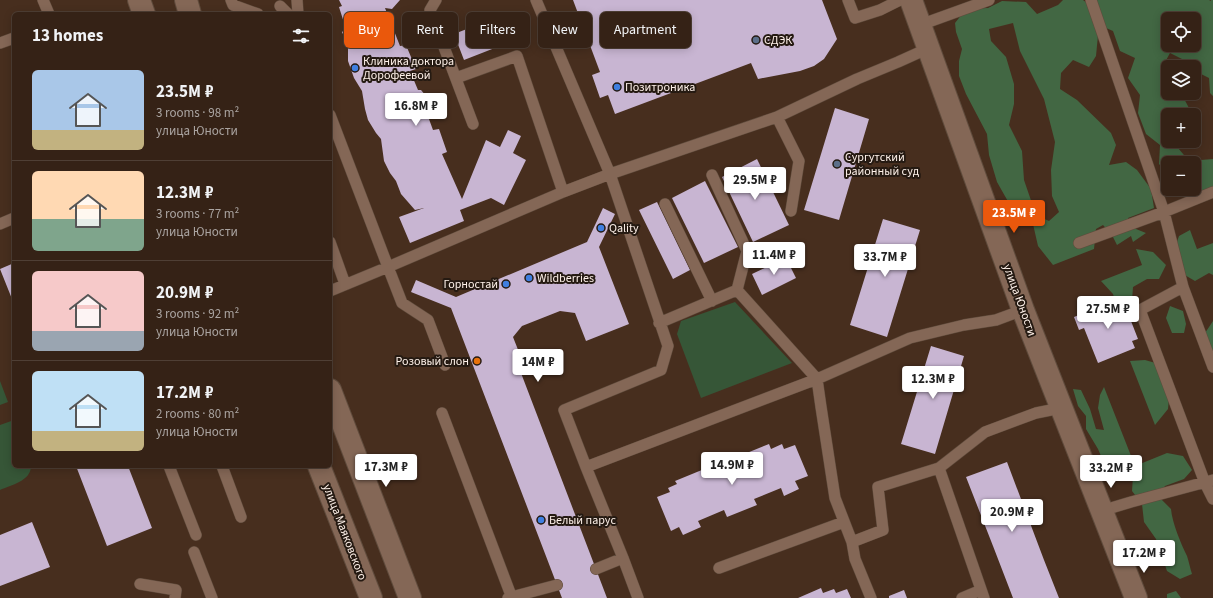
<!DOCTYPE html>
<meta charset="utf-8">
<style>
body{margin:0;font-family:"Source Sans 3",sans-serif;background:#3d2a1f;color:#f1f3f6;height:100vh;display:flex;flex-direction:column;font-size:15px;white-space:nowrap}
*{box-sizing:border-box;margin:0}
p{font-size:13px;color:#aaa4a1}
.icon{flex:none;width:22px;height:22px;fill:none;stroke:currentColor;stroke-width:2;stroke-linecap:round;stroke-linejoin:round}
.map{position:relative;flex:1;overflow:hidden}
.side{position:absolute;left:12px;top:12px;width:320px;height:456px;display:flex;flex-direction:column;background:#352216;border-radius:6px;box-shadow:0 2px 10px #0003,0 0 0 1px #4f3f35}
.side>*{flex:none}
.top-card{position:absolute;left:344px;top:12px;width:380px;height:36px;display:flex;gap:8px}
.buttons{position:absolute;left:1161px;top:12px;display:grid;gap:8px}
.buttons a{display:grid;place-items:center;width:40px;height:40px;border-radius:6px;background:#352216;box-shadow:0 2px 10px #0003,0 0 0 1px #4f3f35;font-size:20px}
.price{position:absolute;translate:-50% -34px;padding:0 9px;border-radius:4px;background:#fff;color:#222;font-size:13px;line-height:26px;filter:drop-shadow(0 1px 2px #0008)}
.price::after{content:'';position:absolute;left:50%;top:24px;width:12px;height:9px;margin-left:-6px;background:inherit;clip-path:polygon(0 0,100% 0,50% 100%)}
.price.on{background:#ea580c;color:#fff}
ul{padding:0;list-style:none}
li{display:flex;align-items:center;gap:12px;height:100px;padding:0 20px}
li+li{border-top:1px solid #4f3f35}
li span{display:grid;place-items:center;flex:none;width:112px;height:80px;border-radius:6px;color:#555}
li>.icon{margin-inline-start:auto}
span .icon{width:48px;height:48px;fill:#fffc;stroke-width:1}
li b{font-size:17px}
h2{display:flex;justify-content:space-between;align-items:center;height:48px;padding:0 20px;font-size:17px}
.pill{padding:0 14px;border-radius:6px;background:#352216;box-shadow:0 2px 10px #0003,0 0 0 1px #4f3f35;font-size:14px;line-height:36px}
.pill.on{background:#ea580c;color:#fff}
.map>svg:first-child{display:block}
.green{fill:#365637}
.forest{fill:#426743;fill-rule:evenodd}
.building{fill:#c8b5d2}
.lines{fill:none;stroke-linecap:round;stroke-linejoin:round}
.service-casing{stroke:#5f4b3c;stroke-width:12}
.tertiary-casing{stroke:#5f4b3c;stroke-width:24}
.secondary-casing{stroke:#5f4b3c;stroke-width:24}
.service{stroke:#846756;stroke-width:11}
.tertiary{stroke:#846756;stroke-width:22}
.secondary{stroke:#846756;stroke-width:22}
.service-dot{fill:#5c6f8a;stroke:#251a12;stroke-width:1.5}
.shop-dot{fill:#3f7fe0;stroke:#251a12;stroke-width:1.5}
.food-dot{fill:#e8710a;stroke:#251a12;stroke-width:1.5}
.labels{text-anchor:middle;stroke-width:4;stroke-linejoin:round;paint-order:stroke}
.poi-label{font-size:12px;fill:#fef1e9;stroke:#251a12;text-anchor:start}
.street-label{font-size:12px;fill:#fef1e9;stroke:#251a12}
</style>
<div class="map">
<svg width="1213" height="598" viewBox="0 0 1213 598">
<rect width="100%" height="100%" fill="#472e1e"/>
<path class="green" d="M735,302L792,363L701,398L677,334L681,321Z
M0,381L8,402L0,405Z
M14,420V466H31C31,481 11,485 0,490V425Z"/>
<path class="forest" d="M1063,0H1083L1091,6L1094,0H1209L1211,1V0H1213V96L1210,93L1209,78L1197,72L1190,63L1170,53L1164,64L1168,69V93H1181L1189,108L1190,115H1168V141H1169L1168,142L1178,148L1189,161L1213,159V198L1203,202L1191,194L1190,189H1194V163H1168V174L1159,164L1160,145L1146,134L1138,113L1140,95L1128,78L1135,58L1120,51L1113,31L1099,25L1096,56L1089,67L1073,60L1061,73L1060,89L1077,100L1111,133L1116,145L1109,165L1126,162L1137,170L1151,189L1154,208L1128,218L1131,227L1146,233L1133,242L1131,236L1117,245L1112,235L1103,225L1096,229L1094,249L1053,265L1038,246L1030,211L1010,205L997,182L989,155L987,134L966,94L959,76V61L962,49L956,32L955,23L966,9L988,8L1002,1L1026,2L1037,14L1058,5ZM1168,19H1194V45H1168ZM1013,23L1020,51L1044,99L1055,142L1051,170L1052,196L1059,212L1049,221L1036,215L1024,180L1022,151L1009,125L1014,104V84L1006,57L991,41L989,29Z
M1190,230L1197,249L1213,243V275L1209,273L1195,281L1183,274L1173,253L1179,236Z
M1136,249L1153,252L1166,265L1159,279H1147L1133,287L1132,301L1116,304L1113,294L1101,281L1142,265Z
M1170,306L1183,311L1186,324L1184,333H1172L1166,318Z
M1213,321V359L1201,339Z
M1145,360L1159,364L1170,388L1168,409L1155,425L1130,361Z
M1104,387L1135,466L1167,453L1183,456L1192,470L1184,479L1165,486L1158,496L1171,509C1172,522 1181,544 1187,556C1189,562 1190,568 1192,574L1180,579L1167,571L1156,539L1144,522L1142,504L1132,491L1133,476L1123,473L1109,475L1098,449L1086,429V416L1078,406L1073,389L1081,390L1090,409L1096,429L1104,430L1098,408L1100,395Z
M1176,591L1181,598H1167V594Z"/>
<path class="building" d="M339,0H400L392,9L385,8L400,46L406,45L416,69L410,71L418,90H421L426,96L428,106L426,111L433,130L439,129L447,152L442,154L462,199L486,140L500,147L508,130L521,136L513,153L526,160L504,205L491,198L460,210L464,221L410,243L399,217L424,208L415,210L401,194L396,181L390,173L384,161L381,139L376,133L368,120L365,109L362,91L354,78L348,61V45L342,32L346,29L339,7L342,6Z
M573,0H822L837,39L824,59L814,66L800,71L758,79L751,63L615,114L608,95L600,98L592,75L600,72Z
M495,18L505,44L464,60L454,34Z
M835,108L869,119L839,220L804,210Z
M757,159L789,225L753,242L722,177Z
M705,181L738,247L704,263L672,198Z
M657,202L690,270L673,279L639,210Z
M603,208L615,214L599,247L629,324L586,341L575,313L560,311L522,326L513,337L526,370L521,373L607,598H562L451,308L411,292L416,280L456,297L587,242Z
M883,219L920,230L887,337L850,325Z
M786,258L796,278L762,295L752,274Z
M14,263V304L0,269Z
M1122,298L1138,339L1132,341L1135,348L1098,363L1084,328L1079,330L1074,317Z
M931,346L964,356L935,454L901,444Z
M769,444L771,449L782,444L784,449L795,445L808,476L795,481L799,489L784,496L781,488L754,499L757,505L727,517L724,510L698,521L701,527L683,535L679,527L671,531L657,497L670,492L668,488L677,484L675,481L714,465L716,471L734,463L732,459Z
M1007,462L1044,560L1059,598H1013L993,546L966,477Z
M76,466H128L152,528L107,546Z
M32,522L50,567L0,586V535Z
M821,588L823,593L834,589L836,593L847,589L851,598H798Z
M904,590L907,598H889V596Z"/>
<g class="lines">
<g class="service-casing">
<path id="service" d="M43,0L49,14
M231,0L233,5L258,14
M297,0L298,14
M436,0L430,10L473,124
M536,0L610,174L668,346L661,370L564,410L586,467L623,558L638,598
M848,0L855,18L880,10L900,0
M1091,0L1164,212L1183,287L1213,367
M280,6L288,14
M920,25L989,0
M0,43L14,38
M456,78L517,56L563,192
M330,115L388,267L402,303L428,320L445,365
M777,117L799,161L791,211
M712,175L747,251L737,290
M665,204L712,301
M0,224L14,218
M330,242L345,284
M1079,243L1164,212L1213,192
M1183,287L1140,310L1205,483L1213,499
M330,291L388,267L563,192L610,174L777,117L857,79L898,62L929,48
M659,323L737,290L817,379L821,407L835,498L852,542L855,559L871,598
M442,413L512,598
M169,466L196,535
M222,466L241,517
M586,467L817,379L910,338L964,325L996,320L1023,310
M1101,511L1131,502L1213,480
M852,542L883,530L878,487L939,468
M194,552L212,598
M719,568L844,522
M596,569L623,558
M140,584L176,590L175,598
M508,598L557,585
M962,598L981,590
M984,598L939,468L985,432L1036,413L1061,408"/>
</g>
<g class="tertiary-casing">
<path id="tertiary" d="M911,0L1023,310L1136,598"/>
</g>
<g class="secondary-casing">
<path id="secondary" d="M139,0L144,14
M186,0L190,14
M330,390L410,598
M319,466L371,598"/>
</g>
<use href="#service" class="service"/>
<use href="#tertiary" class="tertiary"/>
<use href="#secondary" class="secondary"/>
</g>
<g class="service-dot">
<circle cx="756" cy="40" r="4"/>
<circle cx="837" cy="164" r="4"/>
</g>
<g class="shop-dot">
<circle cx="355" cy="68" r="4"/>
<circle cx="617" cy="87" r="4"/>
<circle cx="601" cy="228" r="4"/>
<circle cx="529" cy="278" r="4"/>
<circle cx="506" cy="284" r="4"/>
<circle cx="541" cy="520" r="4"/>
</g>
<circle class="food-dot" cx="477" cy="361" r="4"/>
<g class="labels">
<g class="poi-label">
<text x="764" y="44">СДЭК</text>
<text x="363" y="65">Клиника доктора<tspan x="363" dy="14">Дорофеевой</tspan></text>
<text x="625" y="91">Позитроника</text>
<text x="845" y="161">Сургутский<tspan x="845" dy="14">районный суд</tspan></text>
<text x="609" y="232">Qality</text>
<text x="537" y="282">Wildberries</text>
<text x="498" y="288" text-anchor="end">Горностай</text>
<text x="469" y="365" text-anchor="end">Розовый слон</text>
<text x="549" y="524">Белый парус</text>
</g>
<g class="street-label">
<text transform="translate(1020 300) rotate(70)" y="4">улица Юности</text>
<text transform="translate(345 532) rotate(69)" y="4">улица Маяковского</text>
</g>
</g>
</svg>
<div class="buttons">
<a><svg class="icon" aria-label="locate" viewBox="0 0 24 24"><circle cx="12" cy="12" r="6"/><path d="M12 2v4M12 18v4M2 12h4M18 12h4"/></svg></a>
<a><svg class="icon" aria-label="layers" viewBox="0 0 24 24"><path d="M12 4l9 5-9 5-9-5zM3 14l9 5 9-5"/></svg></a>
<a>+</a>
<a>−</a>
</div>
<b class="price" style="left:416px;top:127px">16.8M ₽</b>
<b class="price" style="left:755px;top:201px">29.5M ₽</b>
<b class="price on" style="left:1014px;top:234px">23.5M ₽</b>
<b class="price" style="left:774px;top:276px">11.4M ₽</b>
<b class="price" style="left:885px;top:278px">33.7M ₽</b>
<b class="price" style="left:1108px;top:330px">27.5M ₽</b>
<b class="price" style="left:538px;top:383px">14M ₽</b>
<b class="price" style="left:933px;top:400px">12.3M ₽</b>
<b class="price" style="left:732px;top:486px">14.9M ₽</b>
<b class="price" style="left:386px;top:488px">17.3M ₽</b>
<b class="price" style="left:1111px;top:489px">33.2M ₽</b>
<b class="price" style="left:1012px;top:533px">20.9M ₽</b>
<b class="price" style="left:1144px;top:574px">17.2M ₽</b>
<div class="top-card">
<a class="pill on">Buy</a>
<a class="pill">Rent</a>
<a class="pill">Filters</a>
<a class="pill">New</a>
<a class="pill">Apartment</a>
</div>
<section class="side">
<h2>13 homes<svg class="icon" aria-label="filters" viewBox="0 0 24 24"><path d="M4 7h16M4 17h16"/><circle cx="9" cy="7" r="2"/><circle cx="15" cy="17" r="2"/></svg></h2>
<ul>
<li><span style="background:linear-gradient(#a9c7e8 75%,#c2b280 0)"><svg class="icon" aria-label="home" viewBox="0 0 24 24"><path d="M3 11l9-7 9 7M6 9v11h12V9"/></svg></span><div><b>23.5M ₽</b><p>3 rooms · 98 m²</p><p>улица Юности</p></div></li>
<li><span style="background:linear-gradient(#ffd9b3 60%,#7fa58c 0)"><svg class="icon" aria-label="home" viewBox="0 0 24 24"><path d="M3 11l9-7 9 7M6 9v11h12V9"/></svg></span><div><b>12.3M ₽</b><p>3 rooms · 77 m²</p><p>улица Юности</p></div></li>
<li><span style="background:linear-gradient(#f6c9c9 75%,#9aa5b1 0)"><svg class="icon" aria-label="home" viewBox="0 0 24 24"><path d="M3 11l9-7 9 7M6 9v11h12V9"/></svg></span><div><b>20.9M ₽</b><p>3 rooms · 92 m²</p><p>улица Юности</p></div></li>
<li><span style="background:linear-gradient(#bfe0f5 75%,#c2b280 0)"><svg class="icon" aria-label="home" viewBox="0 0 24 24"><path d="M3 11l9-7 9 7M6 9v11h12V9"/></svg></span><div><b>17.2M ₽</b><p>2 rooms · 80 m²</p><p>улица Юности</p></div></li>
</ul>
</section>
</div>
